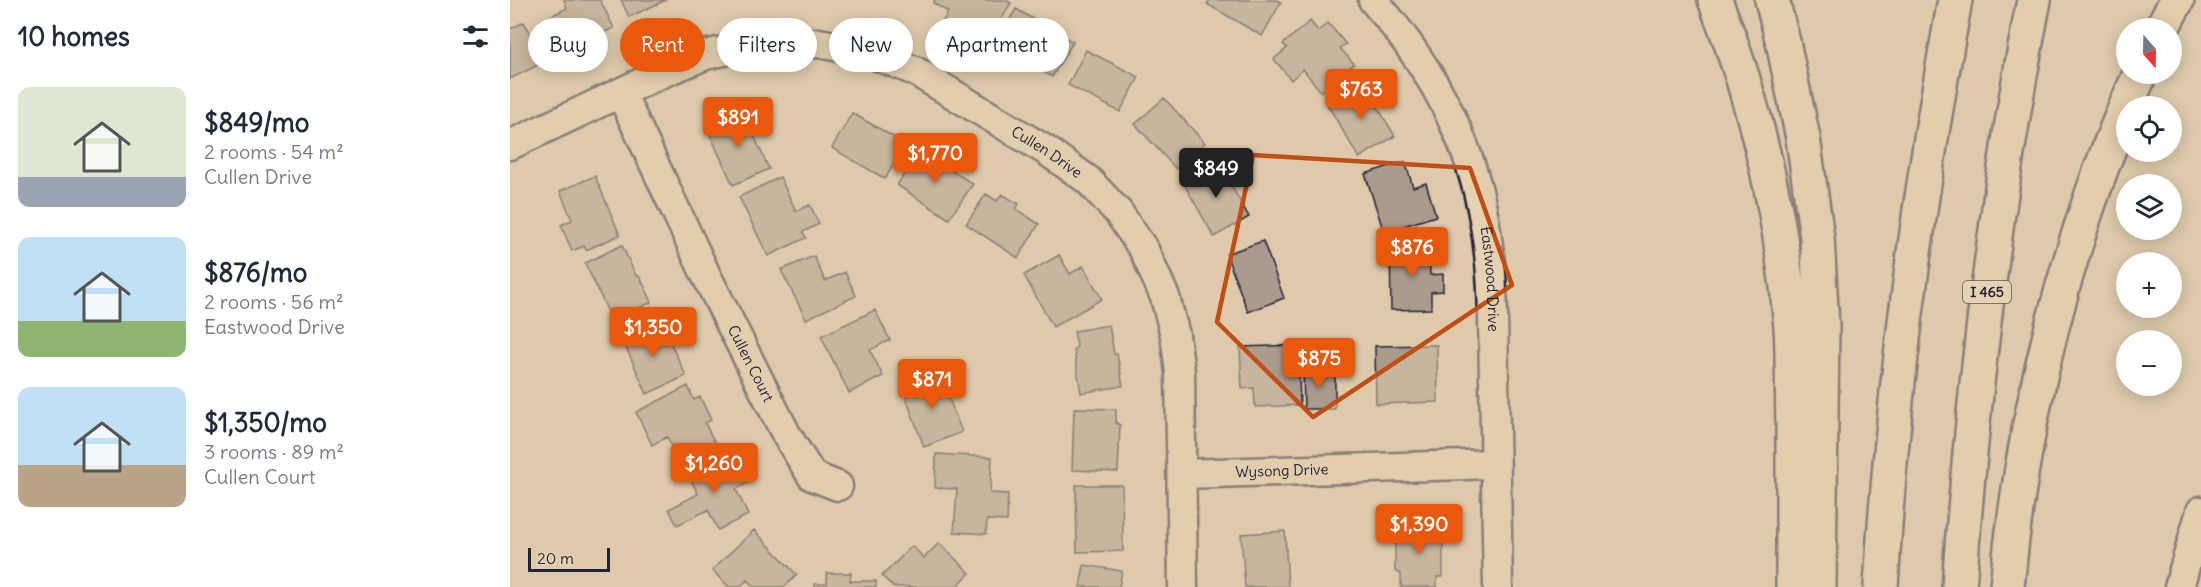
<!DOCTYPE html>
<meta charset="utf-8">
<style>
body{margin:0;font-family:Delius,sans-serif;background:#f2f2f3;color:#1f2937;height:100vh;display:flex;flex-direction:column;font-size:22px;white-space:nowrap}
*{box-sizing:border-box;margin:0}
p{font-size:20px;color:#747a83}
.icon{flex:none;width:33px;height:33px;fill:none;stroke:currentColor;stroke-width:2;stroke-linecap:round;stroke-linejoin:round}
.map{position:relative;flex:1;overflow:hidden}
.sheet{display:flex;flex-direction:column;background:#fff;width:510px}
.sheet>*{flex:none}
.hud{position:absolute;left:18px;top:18px;width:570px;height:54px;display:flex;gap:12px}
.needle{width:39px;rotate:160deg}
.fabs{position:absolute;left:1606px;top:18px;display:grid;gap:12px}
.fabs a{display:grid;place-items:center;width:66px;height:66px;border-radius:50%;background:#fff;box-shadow:0 3px 15px #0003;font-size:30px}
.scale{position:absolute;left:18px;bottom:15px;width:82px;box-sizing:border-box;padding-left:6px;border:3px solid #22223b;border-top:0;font-size:16px;line-height:21px;white-space:nowrap;color:#22223b;-webkit-text-stroke:4px #e6d1b0;paint-order:stroke}
.price{position:absolute;translate:-50% -51px;padding:0 14px;border-radius:6px;background:#ea580c;color:#fff;font-size:20px;line-height:39px;filter:drop-shadow(0 2px 3px #0008)}
.price::after{content:'';position:absolute;left:50%;top:36px;width:18px;height:14px;margin-left:-9px;background:inherit;clip-path:polygon(0 0,100% 0,50% 100%)}
.price.current{background:#222;color:#fff}
ul{padding:0;list-style:none}
li{display:flex;align-items:center;gap:18px;height:150px;padding:0 18px}
li span{display:grid;place-items:center;flex:none;width:168px;height:120px;border-radius:12px;color:#555}
li>.icon{margin-inline-start:auto}
span .icon{width:72px;height:72px;fill:#fffc;stroke-width:1}
li b{font-size:26px}
h2{display:flex;justify-content:space-between;align-items:center;height:72px;padding:0 18px;font-size:26px}
.tag{padding:0 21px;border-radius:27px;background:#fff;box-shadow:0 3px 15px #0003;font-size:21px;line-height:54px}
.tag.current{background:#ea580c;color:#fff}
main{display:flex;flex:1;min-height:0}
.map>svg:first-child{display:block}
.building{fill:#aa9b8c;stroke:#22223b;stroke-width:1.5}
.lines{fill:none;stroke-linecap:round;stroke-linejoin:round}
.street-casing{stroke:#22223b;stroke-width:33}
.highway-casing{stroke:#22223b;stroke-width:38}
.street{stroke:#e6d1b0;stroke-width:28}
.highway{stroke:#e6d1b0;stroke-width:33}
.marked{fill:none;stroke:#c04e15;stroke-width:4.5;stroke-linejoin:round}
.labels{text-anchor:middle;stroke-width:6;stroke-linejoin:round;paint-order:stroke}
.shield{fill:#e6d1b0;stroke:#5d565e;stroke-width:1.5}
.shield-label{font-size:14px;font-weight:bold;fill:#22223b}
.street-label{font-size:15px;fill:#22223b;stroke:#e6d1b0}
</style>
<main>
<section class="sheet">
<h2>10 homes<svg class="icon" aria-label="filters" viewBox="0 0 24 24"><path d="M4 7h16M4 17h16"/><circle cx="9" cy="7" r="2"/><circle cx="15" cy="17" r="2"/></svg></h2>
<ul>
<li><span style="background:linear-gradient(#dfe7d0 75%,#9aa5b1 0)"><svg class="icon" aria-label="home" viewBox="0 0 24 24"><path d="M3 11l9-7 9 7M6 9v11h12V9"/></svg></span><div><b>$849/mo</b><p>2 rooms · 54 m²</p><p>Cullen Drive</p></div></li>
<li><span style="background:linear-gradient(#bfe0f5 70%,#8fb573 0)"><svg class="icon" aria-label="home" viewBox="0 0 24 24"><path d="M3 11l9-7 9 7M6 9v11h12V9"/></svg></span><div><b>$876/mo</b><p>2 rooms · 56 m²</p><p>Eastwood Drive</p></div></li>
<li><span style="background:linear-gradient(#bfe0f5 65%,#b9a48a 0)"><svg class="icon" aria-label="home" viewBox="0 0 24 24"><path d="M3 11l9-7 9 7M6 9v11h12V9"/></svg></span><div><b>$1,350/mo</b><p>3 rooms · 89 m²</p><p>Cullen Court</p></div></li>
</ul>
</section>
<div class="map">
<svg width="1691" height="587" viewBox="0 0 1691 587">
<rect width="100%" height="100%" fill="#decaab"/>
<filter id="ink" filterUnits="userSpaceOnUse"><feTurbulence type="fractalNoise" baseFrequency=".0167" numOctaves="2"/><feDisplacementMap in="SourceGraphic" scale="12" xChannelSelector="R" yChannelSelector="G"/><feConvolveMatrix kernelMatrix="1 2 1 2 8 2 1 2 1" color-interpolation-filters="sRGB"/></filter>
<g filter="url(#ink)">
<path class="building" d="M54,0H90L104,28L90,34L93,38L72,48L69,43L47,54L31,21L57,8Z
M111,0H156L119,17Z
M425,0H496L501,3L480,39L456,25L450,36L431,25L438,12L423,3Z
M700,0H767L771,2L752,36L697,4Z
M506,9L563,42L542,77L485,44Z
M800,21L808,31L818,23L836,44L830,48L844,64L811,92L793,69L781,80L764,59L777,48L773,44Z
M14,22L34,62L0,79V29Z
M576,50L629,77L610,112L558,85Z
M853,83L885,136L849,158L817,104Z
M654,98L695,143L666,169L625,124Z
M233,111L259,169L223,185L197,128Z
M342,113L396,144L375,179L322,148Z
M410,150L463,184L439,219L387,185Z
M895,161L903,187L916,183L926,216L874,232L855,174Z
M708,162L739,217L704,237L673,182Z
M85,176L110,235L76,250L74,246L62,251L51,225L62,220L50,191Z
M270,177L286,211L300,205L309,224L293,232L296,238L258,256L229,197Z
M476,194L487,201L492,194L509,204L506,209L529,224L508,258L456,224Z
M753,241L774,298L738,312L716,254Z
M112,245L125,274L130,277L142,302L102,320L75,263Z
M919,245L920,275L933,274V291L921,292V309L881,310L880,246Z
M549,255L560,274L573,266L592,299L543,327L514,275Z
M304,256L315,281L335,272L346,296L296,319L271,270Z
M365,310L380,340L360,350L373,376L339,393L311,336Z
M144,321L154,344L160,342L176,376L137,394L111,336Z
M599,325L604,354H607L613,386L571,393L564,350L567,346L564,331Z
M788,345L790,405L745,407L744,388L732,389L730,347Z
M927,345L928,402L866,404L865,346Z
M793,369H825V409H794Z
M429,373L452,432L414,447L392,387Z
M178,386L184,400L190,397L201,420L195,423L206,445L170,463L157,437L142,445L126,412Z
M564,408L606,409V423L610,425L608,472L562,470Z
M214,454L220,467L228,463L238,483L226,489L238,515L208,530L198,510L167,525L159,509L188,494L177,472Z
M426,454L482,457L480,493L498,494L497,521L477,520L476,534L444,532L447,489L425,488Z
M566,485H612L613,551L567,552Z
M885,526H933V577H927V587H891V574L885,571Z
M244,530L287,575L274,587H244L237,580L230,587H219L202,570Z
M775,531L778,587H735L731,534Z
M429,543L460,573L446,587H383L372,576L402,546L414,558Z
M574,565L612,571L609,587H570Z
M317,573H341L340,581H366V587H305V584H317Z"/>
<g class="lines">
<g class="street-casing">
<g id="street">
<path id="s1" d="M863,0C923,68 965,147 977,238C984,284 983,332 984,378C985,448 987,517 988,587"/>
<path id="s2" d="M111,93L196,275L276,434L302,476L328,486"/>
<path id="s3" d="M0,145L152,73L195,55L246,44L309,43L360,53L405,71L537,151L578,180L608,212L634,250L655,297L665,335L670,372L673,587"/>
<path id="s4" d="M673,474L985,464"/>
<path d="M1669,587L1691,511"/>
</g>
</g>
<g class="highway-casing">
<path id="highway" d="M1205,0C1246,103 1272,217 1281,327C1283,361 1282,394 1283,428C1283,481 1283,534 1283,587
M1262,0L1273,42L1293,138L1307,238L1312,326L1309,587
M1652,28L1667,0
M1371,587C1382,390 1409,194 1445,0
M1449,587C1463,390 1486,194 1524,0
M1497,587C1512,415 1559,231 1630,74"/>
</g>
<use href="#street" class="street"/>
<use href="#highway" class="highway"/>
</g>
</g>
<path d="M0 0H1691V587H0ZM743,155L960,168L1002,285L803,417L707,322Z" fill="#decaab" fill-opacity=".55" fill-rule="evenodd"/>
<path class="marked" d="M743,155L960,168L1002,285L803,417L707,322Z"/>
<g class="labels">
<rect class="shield" x="1453" y="281" width="48" height="22" rx="4.5"/>
<g class="shield-label">
<text x="1477" y="297">I 465</text>
</g>
<g class="street-label">
<text dy="5" stroke="none"><textPath href="#s3" startOffset="585">Cullen Drive</textPath></text>
<text dy="5" stroke="none"><textPath href="#s1" startOffset="309">Eastwood Drive</textPath></text>
<text dy="5" stroke="none"><textPath href="#s2" startOffset="300">Cullen Court</textPath></text>
<text dy="5" stroke="none"><textPath href="#s4" startOffset="99">Wysong Drive</textPath></text>
</g>
</g>
</svg>
<div class="fabs">
<a><svg class="needle" viewBox="-14 -14 28 28"><path d="M0-13l5 13h-10z" fill="#e53935"/><path d="M0 13l5-13h-10z" fill="#747a83"/></svg></a>
<a><svg class="icon" aria-label="locate" viewBox="0 0 24 24"><circle cx="12" cy="12" r="6"/><path d="M12 2v4M12 18v4M2 12h4M18 12h4"/></svg></a>
<a><svg class="icon" aria-label="layers" viewBox="0 0 24 24"><path d="M12 4l9 5-9 5-9-5zM3 14l9 5 9-5"/></svg></a>
<a>+</a>
<a>−</a>
</div>
<div class="scale">20 m</div>
<b class="price" style="left:851px;top:120px">$763</b>
<b class="price" style="left:228px;top:148px">$891</b>
<b class="price" style="left:425px;top:184px">$1,770</b>
<b class="price current" style="left:706px;top:199px">$849</b>
<b class="price" style="left:902px;top:278px">$876</b>
<b class="price" style="left:143px;top:358px">$1,350</b>
<b class="price" style="left:809px;top:389px">$875</b>
<b class="price" style="left:422px;top:410px">$871</b>
<b class="price" style="left:204px;top:494px">$1,260</b>
<b class="price" style="left:909px;top:555px">$1,390</b>
<div class="hud">
<a class="tag">Buy</a>
<a class="tag current">Rent</a>
<a class="tag">Filters</a>
<a class="tag">New</a>
<a class="tag">Apartment</a>
</div>
</div>
</main>
